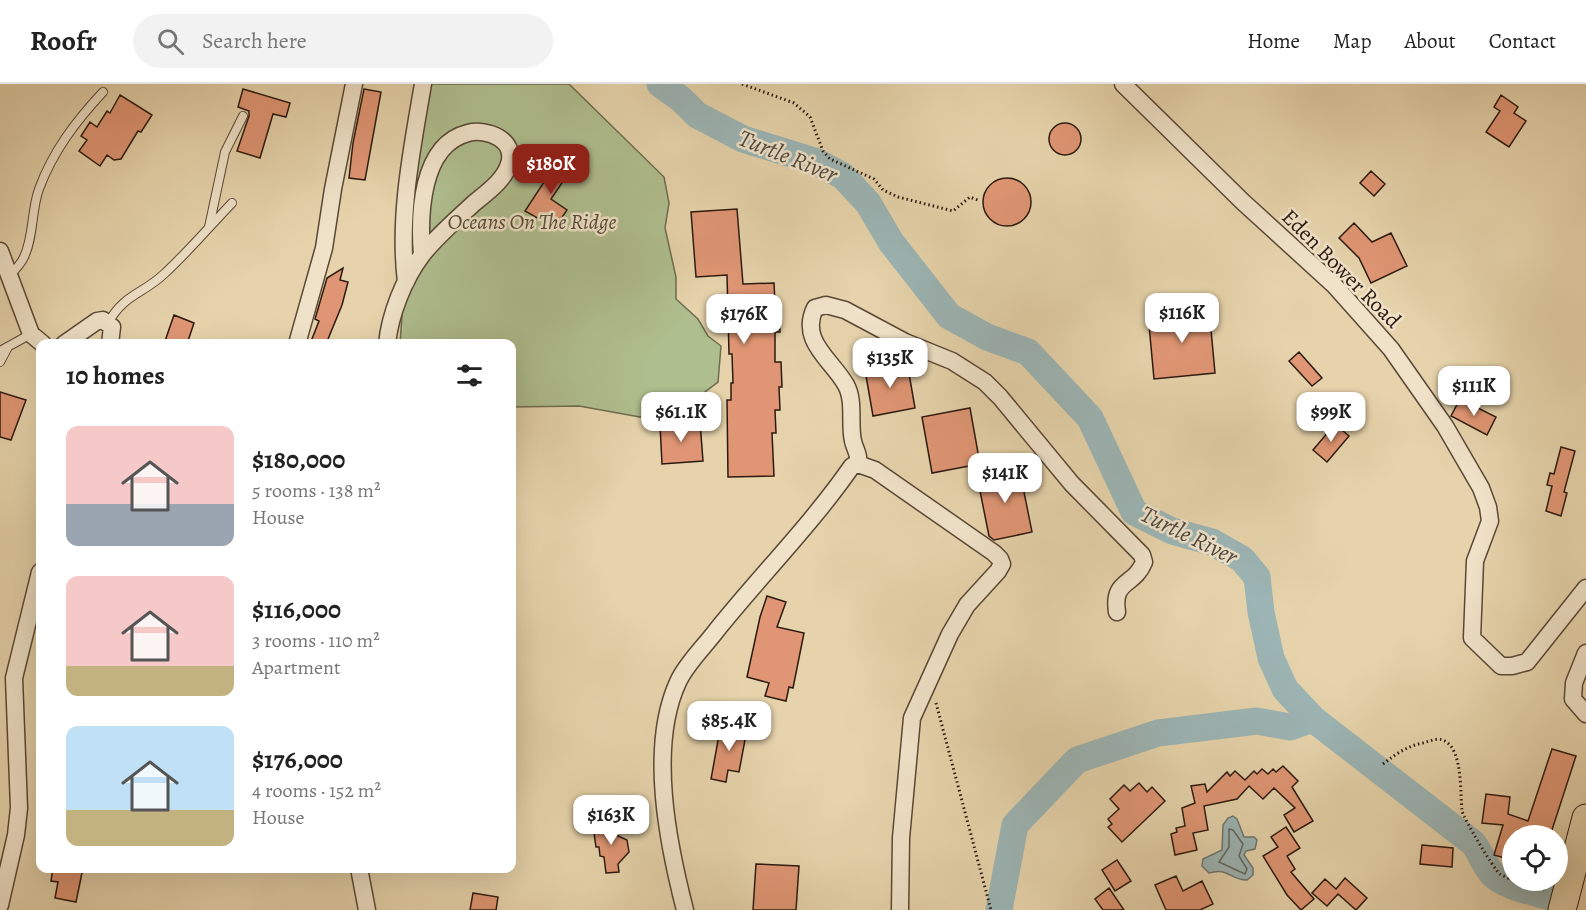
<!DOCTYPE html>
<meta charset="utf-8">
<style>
body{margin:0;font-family:Alegreya,serif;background:#f2f2f2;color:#222;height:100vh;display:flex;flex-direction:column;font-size:22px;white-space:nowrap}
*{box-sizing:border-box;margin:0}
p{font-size:20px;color:#767676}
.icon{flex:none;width:33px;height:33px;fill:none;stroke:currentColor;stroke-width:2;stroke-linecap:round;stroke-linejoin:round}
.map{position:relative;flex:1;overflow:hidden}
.drawer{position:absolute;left:36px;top:255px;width:480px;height:534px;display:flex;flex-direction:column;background:#fff;border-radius:12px;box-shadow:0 6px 24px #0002}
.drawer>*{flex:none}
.buttons{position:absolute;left:1502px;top:741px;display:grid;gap:12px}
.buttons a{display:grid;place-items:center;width:66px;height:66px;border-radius:50%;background:#fff;box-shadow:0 6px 24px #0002;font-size:30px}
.price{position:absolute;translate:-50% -51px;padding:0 14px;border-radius:12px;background:#fff;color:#222;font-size:20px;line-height:39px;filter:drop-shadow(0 2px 3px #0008)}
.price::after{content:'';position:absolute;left:50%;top:36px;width:18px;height:14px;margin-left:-9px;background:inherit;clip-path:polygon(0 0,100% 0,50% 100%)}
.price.current{background:#8f2418;color:#fff}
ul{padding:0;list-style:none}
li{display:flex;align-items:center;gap:18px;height:150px;padding:0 30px}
li span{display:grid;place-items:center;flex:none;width:168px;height:120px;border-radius:12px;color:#555}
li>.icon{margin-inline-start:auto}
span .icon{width:72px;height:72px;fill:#fffc;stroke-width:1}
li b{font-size:26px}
h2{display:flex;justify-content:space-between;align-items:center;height:72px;padding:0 30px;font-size:26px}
header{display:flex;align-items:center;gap:36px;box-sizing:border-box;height:84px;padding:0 30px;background:#fff;border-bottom:2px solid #e0e0e0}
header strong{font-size:28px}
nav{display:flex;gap:33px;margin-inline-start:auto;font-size:21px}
.search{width:420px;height:54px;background:#f2f2f2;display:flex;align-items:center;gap:15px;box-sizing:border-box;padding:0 21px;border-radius:33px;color:#767676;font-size:22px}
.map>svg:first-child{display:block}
.green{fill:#afbe8e;stroke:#6e6c4e;stroke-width:1.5}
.water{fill:#9cb5b5;stroke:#6f7773;stroke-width:1.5}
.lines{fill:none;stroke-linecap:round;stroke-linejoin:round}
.shore{stroke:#646862;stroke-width:1.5}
.river{stroke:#9cb5b5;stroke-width:27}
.building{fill:#e09674;stroke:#2c1a0f;stroke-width:1.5}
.service-casing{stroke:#5a4836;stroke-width:10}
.minor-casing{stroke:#5a4836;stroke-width:19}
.primary-casing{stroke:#2c1a0f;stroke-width:29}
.path{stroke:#2c1a0f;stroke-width:3;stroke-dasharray:1.5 3;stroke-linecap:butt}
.service{stroke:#efe2c8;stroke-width:8}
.minor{stroke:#efe2c8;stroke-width:16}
.primary{stroke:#e6d3ab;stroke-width:27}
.labels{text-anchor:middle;stroke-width:5;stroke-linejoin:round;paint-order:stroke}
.park-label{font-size:22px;font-style:italic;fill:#534b35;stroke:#efe2c8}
.street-label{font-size:22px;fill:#2c1a0f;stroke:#efe2c8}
.water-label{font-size:24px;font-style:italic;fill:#4e4841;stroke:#efe2c8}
</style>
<header>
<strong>Roofr</strong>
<div class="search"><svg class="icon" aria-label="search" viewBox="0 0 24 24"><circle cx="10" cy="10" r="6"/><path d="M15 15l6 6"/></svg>Search here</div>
<nav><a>Home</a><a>Map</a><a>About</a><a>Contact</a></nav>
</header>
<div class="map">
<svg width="1586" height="826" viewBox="0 0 1586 826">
<rect width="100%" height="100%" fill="#e6d3ab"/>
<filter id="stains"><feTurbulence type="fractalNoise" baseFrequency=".00333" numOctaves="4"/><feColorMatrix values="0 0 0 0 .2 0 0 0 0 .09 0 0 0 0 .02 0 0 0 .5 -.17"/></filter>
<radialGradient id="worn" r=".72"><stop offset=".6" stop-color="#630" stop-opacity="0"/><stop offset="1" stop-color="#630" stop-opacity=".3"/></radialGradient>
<path class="green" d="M429,0H569L664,93L669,119L665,144L676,193V215L698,235L708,252L721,262L718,298L673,332L640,333L579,322L512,323V260H400L410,114Z"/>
<path class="water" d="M1233,732L1237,735L1244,753H1254L1257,756L1255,765L1246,767L1244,771L1253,784V791L1247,796C1230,796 1228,783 1209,789L1202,782L1203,775L1222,766L1223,741L1228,734Z"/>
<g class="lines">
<path class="shore" d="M1229,745L1233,746L1243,760L1239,772L1247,785L1245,790L1219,778L1229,763Z"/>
<path class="river" d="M660,0L681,15L697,31L743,55L817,78L843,92L868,119L891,158L949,232L987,253L1028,268L1090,334L1134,428L1172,447L1212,458L1242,475L1257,493L1261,528L1271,574L1285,605L1313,635L1473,759C1480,768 1483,778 1490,787C1499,802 1537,809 1554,814
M999,826L1015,741L1077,676L1158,649L1257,637L1290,643L1313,635"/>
</g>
<path class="building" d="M243,5L290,19L286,33L273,30L260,74L237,67L249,32V27L238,23Z
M364,5L381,8L365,96L349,94L353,59Z
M120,11L152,31L141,48L138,47L121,75L114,76L107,71L100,82L79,67L87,56L81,52L90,38L97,43L107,27L110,29Z
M1501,11L1518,23L1514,29L1526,37L1509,63L1486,48L1500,27L1494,23Z
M1049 55a16 16 0 1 1 32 0a16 16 0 1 1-32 0Z
M561,72L574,81L551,115L567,126L555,144L525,127Z
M1371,87L1385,100L1374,112L1360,99Z
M983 118a24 24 0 1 1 48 0a24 24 0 1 1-48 0Z
M737,125L743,200L774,199L775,219H779L780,248H775V278H781L782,303H779L780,326H775L776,349H772L774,392L728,393L727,316H731V299H733L732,270H729L727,191L696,193L691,128Z
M1354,139L1372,158L1391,149L1407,182L1371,199L1359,174L1339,154Z
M343,184L340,196L348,198L342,221L326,260H310L319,237L315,235L327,194Z
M1209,224L1215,289L1154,295L1148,230Z
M174,231L194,239L187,260H164Z
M1299,268L1322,294L1312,302L1289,277Z
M907,278L915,324L873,332L865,286Z
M0,308L26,316L11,356L0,353Z
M1460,315L1496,333L1487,351L1451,332Z
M970,324L980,380L932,389L922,333Z
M700,338L703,377L662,380L660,341Z
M1335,340L1349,352L1327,378L1313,366Z
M1561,363L1575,367L1564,408L1567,409L1561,432L1546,427L1552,402L1547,401L1550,389L1554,390Z
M1019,383L1032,448L994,456L989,452L977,392Z
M767,512L786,518L777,543L804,549L793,604L789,603L786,617L765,612L769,599L747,593L760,533Z
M721,640L747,645L739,688L728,686L726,698L711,695Z
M1552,665L1576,672L1550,752H1512L1505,774L1494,771L1503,741L1482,739L1486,710L1510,713L1508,730L1528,737Z
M1283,682L1298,697L1292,703L1313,737L1294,748L1284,731L1295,724L1274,704L1263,715L1249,702L1237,715L1204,722L1208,746L1193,749L1197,766L1175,771L1171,750L1177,748L1176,744L1185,742L1182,724L1195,719L1191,702L1205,700L1207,708L1227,688L1230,692L1235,687L1245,696L1254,687L1257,690L1262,685L1268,690L1273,685L1276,688Z
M1139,699L1147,708L1152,703L1165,717L1122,758L1108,743L1112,740L1108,735L1119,725L1110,715L1124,701L1130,707Z
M614,736L616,751L627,756L629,768L618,780L619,788L606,789L604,773L600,772L599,763H596L594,749H598L597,745L602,744L601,737Z
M1286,743L1300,764L1287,772L1295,785L1291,788L1314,815L1301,826L1287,811L1263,772L1278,763L1271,753Z
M1422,761L1453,764L1452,783L1420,780Z
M1117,776L1131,797L1115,807L1102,786Z
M756,780L799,782L796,826H753Z
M53,784H83L76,818L55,814L58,798L51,797Z
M1176,792L1183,807L1202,797L1213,820L1200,826H1166L1155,801Z
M1345,794L1367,814L1356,826L1338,810L1327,822L1312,809L1325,795L1336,805Z
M1109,804L1124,826H1103L1095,815Z
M473,809L498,813L496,826H470Z"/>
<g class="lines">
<g class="service-casing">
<path id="service" d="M209,143L225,68L243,32
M10,191C15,186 21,180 24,173C34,152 31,127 39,105C53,67 76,37 103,8
M108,239C124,210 143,210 164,190C188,168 209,143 232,119
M0,267L31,250
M0,278L8,263"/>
</g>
<g class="minor-casing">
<path id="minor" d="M1123,0L1243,118L1334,201L1391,265L1445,342L1481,404L1488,423L1490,437L1475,477L1472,554L1501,582H1512L1527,578L1586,504
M0,167L31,250L43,260
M406,198C398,132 412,65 423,0
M64,260L97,237L103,236L112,243L110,260
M297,260L324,164L333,105L354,0
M387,260C390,230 404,195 422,171C436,153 456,136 473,120C486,109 504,97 509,80C517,56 487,44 468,49C420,61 419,133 422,171
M858,380C860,371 855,366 853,357C849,340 855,317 846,301C832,276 799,257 815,224L826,221L845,226L905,258L952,277L985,298L1000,313L1072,400L1142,471L1144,478C1134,503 1112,495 1117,528
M1586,569L1574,599L1573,615L1586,630
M359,784L367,826
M0,821L16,751L19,724L14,594L40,488
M685,826C668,760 648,663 678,598C686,580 704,563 716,547C760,492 811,441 852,382L858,380L875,386L994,469L1000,475L1002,480L998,487L967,521L950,550L912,634L901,754L900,826"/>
</g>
<g class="primary-casing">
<path id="primary" d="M1562,826L1586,734"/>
</g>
<path class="path" d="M742,0L794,19L810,33L823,67L830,75L874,95L883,106L898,113L953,127L970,113L980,117
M936,619L991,826
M1383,680C1396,670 1407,662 1423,659C1430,657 1438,653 1445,657C1463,667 1460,709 1462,727C1464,735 1493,784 1500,790C1503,792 1508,794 1512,796
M1513,796L1547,806"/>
<use href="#service" class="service"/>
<use href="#minor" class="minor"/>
<use href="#primary" class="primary"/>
</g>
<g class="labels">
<g class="park-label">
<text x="532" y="145">Oceans On The Ridge</text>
</g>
<g class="street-label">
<text transform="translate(1342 184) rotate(45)" y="8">Eden Bower Road</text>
</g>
<g class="water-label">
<text transform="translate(788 72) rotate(22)" y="8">Turtle River</text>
<text transform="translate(1189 451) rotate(26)" y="8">Turtle River</text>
</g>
</g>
<rect width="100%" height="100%" filter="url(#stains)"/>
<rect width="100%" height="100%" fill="url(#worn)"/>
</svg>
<div class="buttons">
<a><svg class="icon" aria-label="locate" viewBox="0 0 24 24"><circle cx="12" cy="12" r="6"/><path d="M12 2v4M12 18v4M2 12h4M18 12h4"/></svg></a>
</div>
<b class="price current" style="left:551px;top:111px">$180K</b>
<b class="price" style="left:1182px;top:260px">$116K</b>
<b class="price" style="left:744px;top:261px">$176K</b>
<b class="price" style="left:890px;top:305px">$135K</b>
<b class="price" style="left:1474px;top:333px">$111K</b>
<b class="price" style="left:681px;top:359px">$61.1K</b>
<b class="price" style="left:1331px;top:359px">$99K</b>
<b class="price" style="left:1005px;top:420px">$141K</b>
<b class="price" style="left:729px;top:668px">$85.4K</b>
<b class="price" style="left:611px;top:762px">$163K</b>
<section class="drawer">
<h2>10 homes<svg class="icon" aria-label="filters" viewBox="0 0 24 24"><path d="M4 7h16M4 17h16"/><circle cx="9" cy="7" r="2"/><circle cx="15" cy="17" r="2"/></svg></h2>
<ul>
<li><span style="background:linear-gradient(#f6c9c9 65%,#9aa5b1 0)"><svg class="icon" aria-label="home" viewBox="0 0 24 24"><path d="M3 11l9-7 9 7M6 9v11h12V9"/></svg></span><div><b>$180,000</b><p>5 rooms · 138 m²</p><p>House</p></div></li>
<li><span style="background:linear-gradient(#f6c9c9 75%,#c2b280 0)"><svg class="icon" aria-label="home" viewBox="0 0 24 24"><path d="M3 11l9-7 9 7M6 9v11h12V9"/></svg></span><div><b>$116,000</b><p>3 rooms · 110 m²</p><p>Apartment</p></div></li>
<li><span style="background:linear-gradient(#bfe0f5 70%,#c2b280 0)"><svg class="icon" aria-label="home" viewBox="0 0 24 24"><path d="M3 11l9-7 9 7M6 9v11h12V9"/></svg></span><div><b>$176,000</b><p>4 rooms · 152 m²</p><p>House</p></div></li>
</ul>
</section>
</div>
